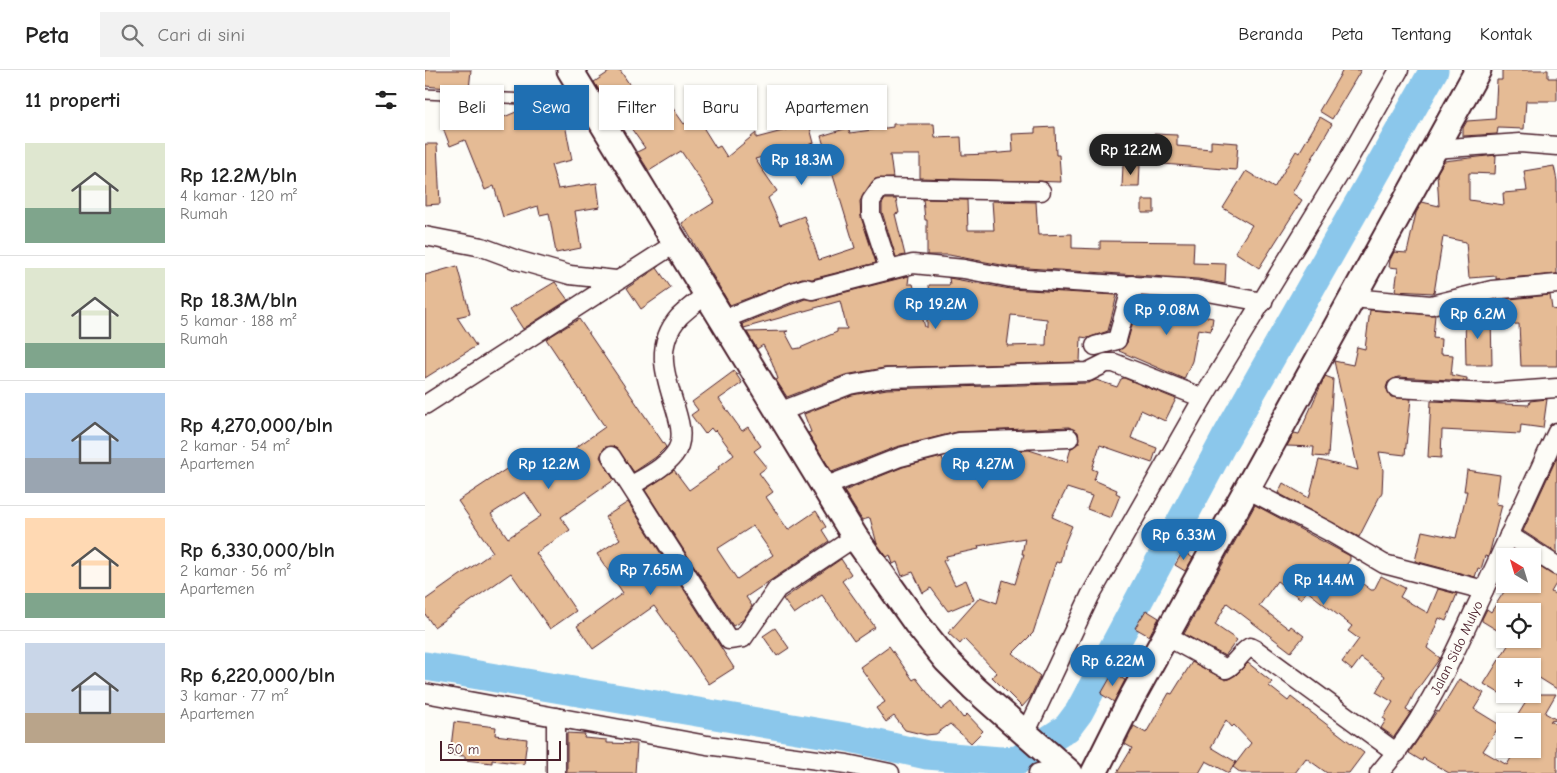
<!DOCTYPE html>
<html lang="id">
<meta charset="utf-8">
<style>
body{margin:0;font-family:"Comic Neue",sans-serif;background:#f2f2f2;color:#222;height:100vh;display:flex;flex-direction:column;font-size:19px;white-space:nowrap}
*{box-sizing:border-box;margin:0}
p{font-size:16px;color:#767676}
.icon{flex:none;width:28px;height:28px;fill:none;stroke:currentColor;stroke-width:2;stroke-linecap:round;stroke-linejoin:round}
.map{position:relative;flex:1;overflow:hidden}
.side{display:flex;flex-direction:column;background:#fff;width:425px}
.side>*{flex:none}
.banner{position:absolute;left:15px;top:15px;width:475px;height:45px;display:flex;gap:10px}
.needle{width:32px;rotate:322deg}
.controls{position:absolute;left:1071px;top:478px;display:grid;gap:10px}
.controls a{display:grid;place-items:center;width:45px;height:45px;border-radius:0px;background:#fff;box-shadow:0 1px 4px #0004;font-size:25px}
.scale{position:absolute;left:15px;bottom:12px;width:121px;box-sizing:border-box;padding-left:5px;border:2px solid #4a1f2b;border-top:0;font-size:14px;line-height:18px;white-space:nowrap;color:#4a1f2b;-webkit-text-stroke:4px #fdfcf7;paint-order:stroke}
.price{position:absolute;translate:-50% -42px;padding:0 11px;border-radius:18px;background:#1f6fb2;color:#fff;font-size:16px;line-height:32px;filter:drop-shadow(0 1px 2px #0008)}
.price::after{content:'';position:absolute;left:50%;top:30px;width:15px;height:11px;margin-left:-8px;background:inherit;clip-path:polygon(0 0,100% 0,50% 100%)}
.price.selected{background:#222;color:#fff}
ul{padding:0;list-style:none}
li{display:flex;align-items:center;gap:15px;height:125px;padding:0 25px}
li+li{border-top:1px solid #e0e0e0}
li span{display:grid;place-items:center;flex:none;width:140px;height:100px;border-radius:0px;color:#555}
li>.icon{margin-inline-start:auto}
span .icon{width:60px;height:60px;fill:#fffc;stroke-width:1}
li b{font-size:21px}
h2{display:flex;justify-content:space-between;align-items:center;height:60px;padding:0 25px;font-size:21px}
.tag{padding:0 18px;border-radius:0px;background:#fff;box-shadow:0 1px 4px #0004;font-size:18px;line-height:45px}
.tag.selected{background:#1f6fb2;color:#fff}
header{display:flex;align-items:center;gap:30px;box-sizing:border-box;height:70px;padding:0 25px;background:#fff;border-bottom:1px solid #e0e0e0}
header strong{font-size:24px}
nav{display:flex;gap:28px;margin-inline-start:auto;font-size:18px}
.search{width:350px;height:45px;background:#f2f2f2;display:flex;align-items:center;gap:12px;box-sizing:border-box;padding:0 18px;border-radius:0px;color:#767676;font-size:19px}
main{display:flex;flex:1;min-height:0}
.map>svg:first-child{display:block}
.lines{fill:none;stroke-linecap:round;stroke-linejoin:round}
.river{stroke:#8bc7eb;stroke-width:29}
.building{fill:#e5bb95;stroke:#4a1f2b;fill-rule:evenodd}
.lane-casing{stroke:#4a1f2b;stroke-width:12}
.street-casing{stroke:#4a1f2b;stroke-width:21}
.secondary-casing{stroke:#4a1f2b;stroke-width:29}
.lane{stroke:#fdfcf7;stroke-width:9}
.street{stroke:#fdfcf7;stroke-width:18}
.secondary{stroke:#fdfcf7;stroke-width:25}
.labels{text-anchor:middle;stroke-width:5;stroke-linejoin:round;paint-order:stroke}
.street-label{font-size:14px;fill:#4a1f2b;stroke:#fdfcf7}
</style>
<header>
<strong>Peta</strong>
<div class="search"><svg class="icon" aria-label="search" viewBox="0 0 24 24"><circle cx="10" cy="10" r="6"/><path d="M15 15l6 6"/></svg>Cari di sini</div>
<nav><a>Beranda</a><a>Peta</a><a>Tentang</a><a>Kontak</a></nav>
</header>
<main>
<section class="side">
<h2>11 properti<svg class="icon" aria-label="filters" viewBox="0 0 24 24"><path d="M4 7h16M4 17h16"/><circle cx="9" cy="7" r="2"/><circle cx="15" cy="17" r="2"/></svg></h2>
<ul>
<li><span style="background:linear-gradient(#dfe7d0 65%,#7fa58c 0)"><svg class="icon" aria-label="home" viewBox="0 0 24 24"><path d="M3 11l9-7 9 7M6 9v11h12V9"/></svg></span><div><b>Rp 12.2M/bln</b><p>4 kamar · 120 m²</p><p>Rumah</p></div></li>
<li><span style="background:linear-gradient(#dfe7d0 75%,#7fa58c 0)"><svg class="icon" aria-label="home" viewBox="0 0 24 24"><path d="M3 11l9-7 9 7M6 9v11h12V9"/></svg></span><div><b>Rp 18.3M/bln</b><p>5 kamar · 188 m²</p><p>Rumah</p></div></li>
<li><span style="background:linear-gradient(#a9c7e8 65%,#9aa5b1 0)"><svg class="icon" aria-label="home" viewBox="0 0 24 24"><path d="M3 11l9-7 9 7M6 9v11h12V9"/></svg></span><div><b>Rp 4,270,000/bln</b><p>2 kamar · 54 m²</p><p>Apartemen</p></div></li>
<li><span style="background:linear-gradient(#ffd9b3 75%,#7fa58c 0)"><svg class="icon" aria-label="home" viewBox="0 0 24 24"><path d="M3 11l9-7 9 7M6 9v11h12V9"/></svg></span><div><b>Rp 6,330,000/bln</b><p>2 kamar · 56 m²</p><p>Apartemen</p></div></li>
<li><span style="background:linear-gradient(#c9d6e8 70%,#b9a48a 0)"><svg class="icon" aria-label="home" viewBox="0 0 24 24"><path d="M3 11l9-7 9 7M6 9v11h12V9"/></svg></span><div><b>Rp 6,220,000/bln</b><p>3 kamar · 77 m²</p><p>Apartemen</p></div></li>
</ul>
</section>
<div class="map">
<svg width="1132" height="703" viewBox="0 0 1132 703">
<rect width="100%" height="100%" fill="#fdfcf7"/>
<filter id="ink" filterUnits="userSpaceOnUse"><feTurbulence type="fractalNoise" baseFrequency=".02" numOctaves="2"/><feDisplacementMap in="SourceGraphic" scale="10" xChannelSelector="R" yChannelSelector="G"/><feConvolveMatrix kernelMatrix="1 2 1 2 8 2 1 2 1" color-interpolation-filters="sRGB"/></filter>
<g filter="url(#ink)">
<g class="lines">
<path class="river" d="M0,596L426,668L502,685L575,691L593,690L642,658L654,642L800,369L1009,0"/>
</g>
<path class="building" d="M0,0H46L44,20L0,16Z
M187,0H195L221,40L240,27L259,54L271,46L291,78L295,76L302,87L331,63V68L384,54L389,73L330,89L352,121L343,128L355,155L379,146L394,190L430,178L396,66L423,58L425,63L468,57V54H509L510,68L536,67L537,85L562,84L588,82L587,64L610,63V58L630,57L631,85H634L636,112L495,108V85H465L468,108L450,109L435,131L436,147L451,193L387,209L377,208L305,235L257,153L290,132L256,81L224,101L212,82L220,78L196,44L191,46L187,30L182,34L169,12Z
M918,0H936L907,49L894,41Z
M1077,0H1123V8H1132V31H1101L1099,59L1073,58L1072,64L1038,66V58L1042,51L1070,49L1072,10H1077Z
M330,39L331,53L310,54L309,40Z
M68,41L72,50L91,42L95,53L138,44L147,90L126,95L133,119L172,113L175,137L150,141L156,178L131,183L124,143L115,145L113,136L78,147L69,116L60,120L40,70L25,76L17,55L41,45V52Z
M895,47L907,54L867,123L877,130L834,198L810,182L827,155L798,138L821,101L849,118L871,81L874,83Z
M728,64L752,65V76L786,79V71L813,73L811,100L726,93Z
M0,74H12L15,134L0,135Z
M1071,85L1070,104L1044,103V130L1079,135L1078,123L1102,121L1099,101L1129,96L1132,111V204L1071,209V206L1044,208L1041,172L1018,167L1009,223L970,221L973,198L964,197L965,190L969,182L982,183L991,143L997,132L1014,136L1012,103L1019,91Z
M698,95H715L714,117H697Z
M460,129H471L474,143L470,144L480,185L471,187L457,142V134Z
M498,129L542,130L543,160H569L567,131L611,132L613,165L647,164V178L675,179V171L769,172L768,193L801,194L800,214L773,209L587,197L524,185H502V150H500Z
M717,130H729V143H717Z
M32,196L45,244L32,247L51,276L0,308V205Z
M232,198L246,218L216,239L202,218Z
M484,206L483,214H488L500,257H502V228H505L504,215H525L524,208L585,219L692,225L683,261L663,268L656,267L655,292L459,298L420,305L362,327L351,310L353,309L347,292L338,275L332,279L322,262L363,261L360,262L369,279L375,278L412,262V259H422L415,231L319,258L317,254L380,229L390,230ZM586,245L622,249L621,275L582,276Z
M130,212L143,230L98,259L85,239Z
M1125,225L1127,239L1132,240V296H1096L1094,254L1072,255L1071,242H1076L1074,230Z
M735,228L767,230L766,244L788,248L786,261L773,259L767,291L759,309L694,281L702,273L711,241L732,248Z
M945,240L1010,245L1008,268L1016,269L1015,284L1028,285L1026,305L1042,308V311L973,307L963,312L961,318L966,327L986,329L980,385L954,382L958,400L957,422L934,467L853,423L858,413L884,428L894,390L933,400L909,291L928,295L932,277L940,279Z
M1040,244H1066L1067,295H1041Z
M154,249L241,377L231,387L209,402L191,377H180L175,387L189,410L136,447L145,460L111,483L151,541L125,559L86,503L9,557L0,544V530L68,482L33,431L101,386L112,405L180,357L121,269ZM100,422L116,446L83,468L66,444Z
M309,301L317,313L294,329L317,361L323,357L336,376L329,381L342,397L334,403L348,422L341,427L363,460L391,441L401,457L397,460L404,471L321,527L327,536L318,550L308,556L220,420L249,400L264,420L294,399L293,397L309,385L291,360L289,362L286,358L280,364L266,345L273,340L267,332ZM328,456L348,485L312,509L292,479Z
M900,306L908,309L903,387L888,386L889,377L862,376L869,363L874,364Z
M699,308L751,329L740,351L716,340L706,368L732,378L727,393L675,375L667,399L672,401L669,410L692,420L691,423L695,425L686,448L662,439L667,426L642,418L627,447L647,456L639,475L635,493L631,492L608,563L588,583L615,606L605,628L597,637L567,607L572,603L539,569L535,574L523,563L555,527L572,533L578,510L590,514L599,484H597L600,468L553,476L554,479L521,486L522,489L518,491L530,515L541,510L549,530L523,541L506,518L498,523L488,502L477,506L472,492L468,494L465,485L462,487L452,474L445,448L437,450L419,421L478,397L517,387L519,393L542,388L541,382L604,380L642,392L646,378L654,373L653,362L644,357L532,362L471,377L407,402L383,363L386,362L379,344L427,325L462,319L663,313L671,310L692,317L696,309Z
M1122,329L1118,358L1096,355L1095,364L1017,360L1016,388L1003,387L1006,331L1104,335L1105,331Z
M1132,387V483L1098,461Z
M1042,400L1075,405L1071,434L1077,435L1065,481L1063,487L1060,486L1056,499L1053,498L1050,507L990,491L997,461L1031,468L1042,421H1039Z
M203,432L309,598L284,614L229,536L168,579L152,556L198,523L172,484L195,469L180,447Z
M830,435L925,486V490L918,499L946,520H949L956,506L980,518L975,527L1003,543L1013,519L1032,524L1021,551L1014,548L1002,578L1015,588L989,624L981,640L986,642L969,667L956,658L961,650L958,648L968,632L951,622L960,606L936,588L927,600L917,592L934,569L923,561L927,556L882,521L876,529L852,511L834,536L864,559L866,556L879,566L866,582L802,533L790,555L812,570L800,586L759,564Z
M758,481L768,488L760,501L750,495Z
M416,489L426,504L417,511L450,557L429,571L397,525L369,544L358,529Z
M1108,493L1132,507V512L1126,522L1132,525V619L1108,604V596H1080V614L1074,623L1059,614L1087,569H1108V541H1080V565L1057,551V549L1062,539L1066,542L1084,514H1108Z
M721,540L734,548L724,566L710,558Z
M350,558L364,578L352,586L338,566Z
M464,576L488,610L491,608L516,640L526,632L538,648L542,644L558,661L546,673L525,654L511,664L501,665L480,660L469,646L461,652L451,638L460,632L435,597Z
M767,592L801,610L811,605L823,593L847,612L844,616L863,631L866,627L939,683L924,703H902L881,688L870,703H816L808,697L826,673L809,655L807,657L801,650L786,677L811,692L804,703L781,691L774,703H692L707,678L700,674L709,656L721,663L744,623L747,624Z
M688,603L700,610L689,632L676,624Z
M1034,609L1059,623L1049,639L1075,655L1058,681L1082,695L1091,679H1108V651H1089L1106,624H1131L1120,643L1132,650L1125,651L1132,655V703H1024L998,688L997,691L984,683L1012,641L1014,642Z
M29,652L71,657L70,665L102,669L99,694L67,690V693L40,690V686L25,685Z
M142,663L160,664L159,668L182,670V673L212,674L210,703H142Z"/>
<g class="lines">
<g class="lane-casing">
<path id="lane" d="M0,24L159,32"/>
</g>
<g class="street-casing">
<g id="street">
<path d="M1009,79L1095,73L1132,76"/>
<path d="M0,166L57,177L92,190L145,205L191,210"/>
<path d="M464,199L446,144V131L455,118L616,121"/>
<path d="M927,228L1006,235L1067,220L1132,214"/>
<path d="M297,250L370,221L380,218L387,220L488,194L539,199L586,208L772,220L838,232"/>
<path d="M670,276L692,270L707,215"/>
<path d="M972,318L1063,323L1132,318"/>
<path d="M0,335L251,173"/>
<path d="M354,342L424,315L461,308L663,302L681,293H689L778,328"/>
<path d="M186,386L304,570L318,568L352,519L430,467"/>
<path d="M207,415C222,406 243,396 252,380C270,348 213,293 254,247C262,239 272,232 281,224"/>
<path d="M399,417L475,387L534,372L644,368"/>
<path d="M822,419L903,461L959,494L1059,520"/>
<path d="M1084,465L1132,496"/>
<path d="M741,566L801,599C811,594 815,583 825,577L831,580L972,683"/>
<path d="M0,623L282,675L422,694L465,703"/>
<path d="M600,664L665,526L778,328L920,95L974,0"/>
<path d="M131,703V647"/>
<path d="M613,703L640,698"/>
<path id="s1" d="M954,703C997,655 1023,597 1050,539C1078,480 1104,421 1132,362"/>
</g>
</g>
<g class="secondary-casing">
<path id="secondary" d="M145,0L430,467L492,554L521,590L549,618L645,703
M669,703L705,631L1053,0"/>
</g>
<use href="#lane" class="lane"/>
<use href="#street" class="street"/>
<use href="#secondary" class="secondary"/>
</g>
</g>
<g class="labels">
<g class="street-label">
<text dy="5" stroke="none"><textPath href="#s1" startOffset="148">Jalan Sido Mulyo</textPath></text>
</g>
</g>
</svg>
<div class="controls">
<a><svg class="needle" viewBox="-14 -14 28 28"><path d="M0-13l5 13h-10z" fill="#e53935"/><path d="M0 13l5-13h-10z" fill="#767676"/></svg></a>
<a><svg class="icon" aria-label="locate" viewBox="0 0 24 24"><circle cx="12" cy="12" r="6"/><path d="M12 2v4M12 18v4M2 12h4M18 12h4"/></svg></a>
<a>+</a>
<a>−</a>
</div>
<div class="scale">50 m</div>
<b class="price selected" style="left:706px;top:106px">Rp 12.2M</b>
<b class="price" style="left:377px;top:116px">Rp 18.3M</b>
<b class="price" style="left:511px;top:260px">Rp 19.2M</b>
<b class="price" style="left:742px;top:266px">Rp 9.08M</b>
<b class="price" style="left:1053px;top:270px">Rp 6.2M</b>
<b class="price" style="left:124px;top:420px">Rp 12.2M</b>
<b class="price" style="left:558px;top:420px">Rp 4.27M</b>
<b class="price" style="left:759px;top:491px">Rp 6.33M</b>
<b class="price" style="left:226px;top:526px">Rp 7.65M</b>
<b class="price" style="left:899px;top:536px">Rp 14.4M</b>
<b class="price" style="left:688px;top:617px">Rp 6.22M</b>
<div class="banner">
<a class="tag">Beli</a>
<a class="tag selected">Sewa</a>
<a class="tag">Filter</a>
<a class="tag">Baru</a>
<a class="tag">Apartemen</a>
</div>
</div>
</main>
